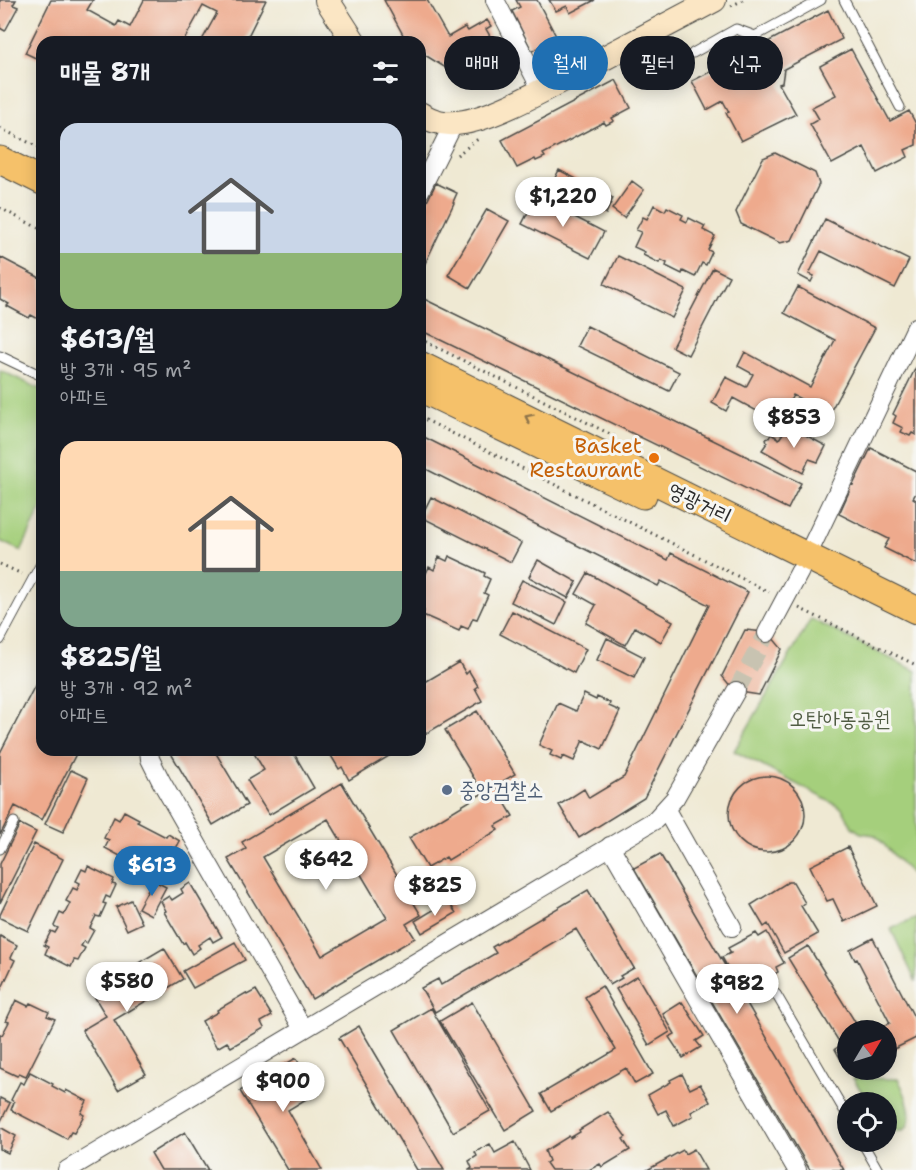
<!DOCTYPE html>
<html lang="ko">
<meta charset="utf-8">
<style>
body{margin:0;font-family:"Shantell Sans","Poor Story",sans-serif;background:#242831;color:#f1f3f6;height:100vh;display:flex;flex-direction:column;font-size:22px;white-space:nowrap}
*{box-sizing:border-box;margin:0}
p{font-size:20px;color:#9ea1a6}
.icon{flex:none;width:33px;height:33px;fill:none;stroke:currentColor;stroke-width:2;stroke-linecap:round;stroke-linejoin:round}
.map{position:relative;flex:1;overflow:hidden}
.drawer{position:absolute;left:36px;top:36px;width:390px;height:720px;display:flex;flex-direction:column;background:#171b24;border-radius:18px;box-shadow:0 3px 15px #0003}
.drawer>*{flex:none}
.banner{position:absolute;left:444px;top:36px;width:381px;height:54px;display:flex;gap:12px}
.needle{width:39px;rotate:52deg}
.tools{position:absolute;left:837px;top:1020px;display:grid;gap:12px}
.tools a{display:grid;place-items:center;width:60px;height:60px;border-radius:50%;background:#171b24;box-shadow:0 3px 15px #0003;font-size:30px}
.price{position:absolute;translate:-50% -51px;padding:0 14px;border-radius:21px;background:#fff;color:#222;font-size:20px;line-height:39px;filter:drop-shadow(0 2px 3px #0008)}
.price::after{content:'';position:absolute;left:50%;top:36px;width:18px;height:14px;margin-left:-9px;background:inherit;clip-path:polygon(0 0,100% 0,50% 100%)}
.price.selected{background:#1f6fb2;color:#fff}
ul{padding:0;list-style:none}
li{display:grid;align-content:center;gap:12px;height:318px;padding:0 24px}
li span{display:grid;place-items:center;height:186px;border-radius:18px;color:#555}
li>.icon{margin-inline-start:auto}
span .icon{width:108px;height:108px;fill:#fffc;stroke-width:1}
li b{font-size:26px}
h2{display:flex;justify-content:space-between;align-items:center;height:72px;padding:0 24px;font-size:26px}
.tag{padding:0 21px;border-radius:27px;background:#171b24;box-shadow:0 3px 15px #0003;font-size:21px;line-height:54px}
.tag.selected{background:#1f6fb2;color:#fff}
.map>svg:first-child{display:block}
.green{fill:#a5cf7c;stroke:#687d54;stroke-width:1.5}
.building{fill:#eeaa8d;fill-rule:evenodd}
.lines{fill:none;stroke-linecap:round;stroke-linejoin:round}
.street-tunnel{stroke:#c8c3b1;stroke-width:18;stroke-dasharray:18 9;stroke-linecap:butt}
.lane-casing{stroke:#484844;stroke-width:11}
.street-casing{stroke:#484844;stroke-width:20}
.secondary-casing{stroke:#484844;stroke-width:26}
.primary-casing{stroke:#484844;stroke-width:29}
.path{stroke:#484844;stroke-width:3;stroke-dasharray:1.5 4.5;stroke-linecap:butt}
.lane{stroke:#fff;stroke-width:9}
.street{stroke:#fff;stroke-width:18}
.secondary{stroke:#fbe6c4;stroke-width:24}
.primary{stroke:#f5c16b;stroke-width:27}
.oneway{stroke:#90764b}
.food-dot{fill:#e8710a;stroke:#f6f6f2;stroke-width:2}
.service-dot{fill:#5c6f8a;stroke:#f6f6f2;stroke-width:2}
.labels{text-anchor:middle;stroke-width:6;stroke-linejoin:round;paint-order:stroke}
.food-label{font-size:21px;fill:#c56008;stroke:#f6f6f2;text-anchor:end}
.street-label{font-size:21px;fill:#2b2b2b;stroke:#f6f6f2}
.park-label{font-size:21px;fill:#505c43;stroke:#f6f6f2}
.service-label{font-size:21px;fill:#4e5e75;stroke:#f6f6f2;text-anchor:start}
</style>
<div class="map">
<svg width="916" height="1170" viewBox="0 0 916 1170">
<rect width="100%" height="100%" fill="#f6f6f2"/>
<filter id="ink" filterUnits="userSpaceOnUse"><feTurbulence type="fractalNoise" baseFrequency=".0167" numOctaves="2"/><feDisplacementMap in="SourceGraphic" scale="12" xChannelSelector="R" yChannelSelector="G"/><feConvolveMatrix kernelMatrix="1 2 1 2 8 2 1 2 1" color-interpolation-filters="sRGB"/></filter>
<filter id="wash" filterUnits="userSpaceOnUse"><feTurbulence type="fractalNoise" baseFrequency=".008" numOctaves="4" result="noise"/><feDisplacementMap in="SourceGraphic" scale="24" xChannelSelector="R" yChannelSelector="G"/><feGaussianBlur stdDeviation="1.35" result="paint"/><feColorMatrix in="noise" values="0 0 0 0 0 0 0 0 0 0 0 0 0 0 0 0 0 1.4 0 .05"/><feComposite in="paint" operator="in"/></filter>
<g filter="url(#wash)">
<rect width="100%" height="100%" fill="#efe9d3"/>
<path class="green" d="M0,370L42,390V507L21,551L0,541Z
M811,619L916,671V879L875,835L861,833L852,827L842,808L734,751Z
M916,917V982L891,929Z
M853,1078L898,1079C905,1092 916,1119 905,1129C898,1132 892,1132 887,1128L886,1102H868Z"/>
<g id="blocks">
<path class="building" d="M0,0H16L13,5L18,7L5,31L0,28Z
M51,0H93L87,10L116,26L119,21L130,27L144,0H266L245,42H201L217,13L203,6L183,42H70L62,38L60,42H42V61L25,53Z
M384,0H427L448,37L465,27L468,31L487,20L491,26L486,29L494,43L469,57L473,63L454,73L420,52V42H407Z
M516,0H537L557,38L532,51L512,11L520,7Z
M549,0H595L570,13L567,6L556,11Z
M828,10L842,39L784,69L782,83L779,84L796,114L741,141L726,113L729,112L723,101L707,110L692,81L718,68L715,61L740,48L743,55Z
M851,49L890,121L909,111L916,124V145L905,150L908,157L877,173L864,147L832,164L810,124L819,119L812,107L836,95L820,66Z
M616,80L631,108L612,118L614,121L606,125L604,122L543,154L545,157L536,161L535,159L517,168L502,140Z
M775,153L815,173L819,184L792,240L780,243L741,224L736,212L763,158Z
M559,170L613,198L606,214L551,186Z
M632,181L644,190L624,218L612,209Z
M436,183L457,193L453,202L454,203L420,274V216Z
M536,197L604,232L590,258L522,224Z
M654,205L665,211L667,207L683,215L681,219L687,222L689,218L705,226L703,230L715,236L708,250L712,252L706,265L702,263L695,277L683,271L682,274L666,266L667,263L661,260L659,263L643,255L645,252L634,247L641,232L636,230L643,217L647,219Z
M487,209L509,221L470,288L448,275Z
M825,219L909,260L895,288L821,251L809,274L814,276L811,282L798,275Z
M618,256L686,290L672,318L604,284Z
M0,257L42,279V321L31,315L29,318L7,306L9,304L0,299Z
M713,268L729,276L688,355L672,347Z
M798,287L875,328L829,414L793,395L779,423L733,398L726,411L712,403L726,377L746,387L753,374L738,366L745,352L810,387L835,340L784,313Z
M420,297L801,483L788,509L420,330Z
M587,326L679,372L669,391L577,346Z
M916,367V435L912,433L910,436L901,432L903,428L893,423L896,416L893,414Z
M787,425L826,446L818,462L809,459L803,473L762,450L767,443L766,439L769,438L771,434L779,439L784,432L783,430Z
M420,435L668,560L671,553L748,592L644,798L579,838L559,805L584,789L589,798L624,777L709,605L661,581L658,586L420,466Z
M871,448L916,471V493L913,498L916,500V564L884,548L889,539L839,514L849,492L848,491L851,484L853,485Z
M431,497L521,543L511,562L421,517Z
M449,556L485,573L484,576L490,579L484,593L488,595L477,619L473,618L468,629L461,626L459,631L423,615L424,611L420,609L423,594L420,593V586L429,567L434,570L439,557L447,561Z
M538,560L577,582L568,598L529,577Z
M588,573L673,621L661,642L635,627L625,645L586,623L596,605L576,594Z
M522,580L567,602L556,625L511,602Z
M512,611L586,649L574,673L500,634Z
M745,630L764,632L772,637L782,649L759,695L740,692L732,688L722,676Z
M607,638L644,657L634,678L597,660Z
M459,662L466,674L469,671L478,686L475,688L482,701L420,737V685Z
M42,672V750H78L42,820L15,806L0,835V753Z
M584,694L596,700L597,697L610,703L609,706L620,711L602,749L583,740L574,761L563,756L561,760L550,755L552,751L539,745L558,703L576,711Z
M477,711L515,774L495,786L513,816L495,826L498,830L448,860L446,857L427,868L409,838L483,793L445,730Z
M169,750H214L247,805L213,825Z
M252,750H292L314,788L269,815L247,780L264,770Z
M331,750H399L349,780L342,767L339,769L330,754L333,752Z
M71,770L88,778L63,832L45,824Z
M729 814a38 38 0 1 1 76 0a38 38 0 1 1-76 0Z
M342,783L421,915L406,924L415,938L312,999L228,859L246,849L242,842ZM328,819L387,918L322,956L263,857Z
M124,811L139,819L137,822L166,837L168,834L180,841L175,850L180,853L170,873L165,870L161,878L105,848L109,840L104,838L114,817L119,820Z
M20,824L36,832L0,903V864Z
M34,844L63,859L28,931L0,918V915Z
M848,847L877,906L844,922L833,899L827,901L810,866Z
M660,854L844,1170H810L634,868Z
M88,866L114,879L112,884L116,885L110,898L106,896L103,903L106,904L100,917L96,916L90,928L94,930L87,943L84,941L81,946L85,948L78,961L74,960L71,967L45,954L48,947L44,945L51,931L55,933L58,928L54,926L60,913L64,915L70,903L66,901L73,888L77,890L80,883L76,881L82,869L86,871Z
M153,880L166,887L151,915L138,908Z
M788,882H793L805,903L801,906L818,934L784,953L768,924L764,927L751,905Z
M190,883L222,937L213,942L210,937L198,945L200,948L192,954L185,942L183,944L164,912L166,911L161,901L169,896L172,900L183,893L181,889Z
M588,890L634,968L620,976L622,978L610,985L576,929L435,1012L421,988L438,979L441,985L496,953L492,947Z
M131,900L142,923L127,930L116,907Z
M448,901L456,913L422,933L415,921Z
M767,932L784,963L776,967L778,972L751,988L748,983L739,988L722,957L731,953L728,948L756,933L759,937Z
M0,936L17,945L11,958L15,960L0,992Z
M873,938L916,1021V1038L886,1053V1030H876L890,1023L857,959L855,960L850,950Z
M235,942L245,960L193,988L183,971Z
M808,946L860,1030L866,1027L867,1030H848V1070H855L848,1073L835,1049L841,1045L788,958Z
M164,948L183,979L114,1020L146,1074L118,1090L82,1030L106,1016L91,991Z
M637,976L670,1032L649,1045L616,989Z
M602,986L653,1074L635,1084L626,1068L551,1111L541,1094L616,1050L585,997Z
M256,990L272,1016L261,1022L264,1028L231,1047L227,1042L217,1048L202,1021L218,1012L217,1010L246,993L247,995Z
M16,1000L28,1006L30,1003L49,1012L47,1016L55,1019L26,1076L19,1073L17,1076L0,1068V1034L2,1035L9,1022L6,1021Z
M472,1002L536,1111L505,1130L440,1021Z
M682,1002L704,1036L696,1041L701,1047L683,1058L669,1037L675,1034L663,1014Z
M431,1008L490,1111L453,1132L394,1030Z
M359,1026L444,1170H417L339,1038Z
M296,1058L316,1093L288,1110L322,1170H288L240,1091Z
M30,1072L53,1084L52,1086L65,1093L66,1090L87,1101L81,1113L84,1115L74,1133L71,1132L67,1139L11,1110L14,1102L11,1100L20,1082L24,1084Z
M682,1074L690,1089L700,1084L710,1102L691,1112L693,1116L674,1126L666,1110L658,1114L648,1095L671,1082L670,1080Z
M0,1098L10,1103L0,1123Z
M608,1112L626,1137L623,1139L630,1150L602,1167L600,1164L589,1170H551L546,1163L549,1161L545,1151L569,1136L570,1138L580,1132L579,1130Z
M0,1127L16,1136L8,1153L0,1149Z
M185,1132L208,1170H161L151,1153Z
M515,1142L530,1170H469L472,1168L469,1161L477,1156L475,1152L490,1144L495,1153Z
M694,1149L706,1170H647L683,1150L685,1154Z"/>
</g>
</g>
<g filter="url(#ink)">
<use href="#blocks" fill-opacity="0" stroke="#484844" stroke-width="1.5"/>
<g class="lines">
<path class="street-tunnel" d="M736,691L767,633"/>
<g class="lane-casing">
<path id="lane" d="M844,0L900,107
M693,53L736,29L755,36L821,0
M0,356L42,376
M0,640L42,562
M0,849L14,822
M776,994L848,1117
M862,1142L878,1170"/>
</g>
<g class="street-casing">
<path id="street" d="M495,0L542,91
M420,191L454,123
M807,556L916,327
M767,633L800,571
M149,750L150,759L161,781L303,1029
M666,810L732,927
M610,846L797,1170
M67,1170L655,820L675,798L736,691"/>
</g>
<g class="secondary-casing">
<path id="secondary" d="M327,0L354,42
M420,114C434,123 447,125 464,122C495,117 543,90 572,75C619,50 667,25 714,0"/>
</g>
<g class="primary-casing">
<path id="primary" d="M0,160L42,181
M420,365L916,610
M420,388L643,495"/>
</g>
<path class="path" d="M731,6L743,0
M0,128L42,149
M457,155L478,139
M0,208L42,230
M420,339L614,436
M420,417L769,592
M0,564L22,574
M799,608L916,665"/>
<use href="#lane" class="lane"/>
<use href="#street" class="street"/>
<use href="#secondary" class="secondary"/>
<use href="#primary" class="primary"/>
</g>
<defs><path id="oneway-chevron" d="M-2-3.5L2.5 0L-2 3.5" fill="none" stroke-width="1.6" stroke-linecap="round" stroke-linejoin="round" transform="scale(1.5)"/></defs>
<use class="oneway" href="#oneway-chevron" transform="translate(529 418) rotate(-154)"/>
</g>
<circle class="food-dot" cx="654" cy="458" r="6"/>
<circle class="service-dot" cx="447" cy="790" r="6"/>
<g class="labels">
<g class="food-label">
<text x="642" y="453">Basket<tspan x="642" dy="24">Restaurant</tspan></text>
</g>
<g class="street-label">
<text transform="translate(700 503) rotate(26)" y="7">영광거리</text>
</g>
<g class="park-label">
<text x="840" y="726">오탄아동공원</text>
</g>
<g class="service-label">
<text x="459" y="797">중앙검찰소</text>
</g>
</g>
</svg>
<div class="tools">
<a><svg class="needle" viewBox="-14 -14 28 28"><path d="M0-13l5 13h-10z" fill="#e53935"/><path d="M0 13l5-13h-10z" fill="#9ea1a6"/></svg></a>
<a><svg class="icon" aria-label="locate" viewBox="0 0 24 24"><circle cx="12" cy="12" r="6"/><path d="M12 2v4M12 18v4M2 12h4M18 12h4"/></svg></a>
</div>
<b class="price" style="left:563px;top:228px">$1,220</b>
<b class="price" style="left:794px;top:449px">$853</b>
<b class="price" style="left:326px;top:891px">$642</b>
<b class="price selected" style="left:152px;top:897px">$613</b>
<b class="price" style="left:435px;top:917px">$825</b>
<b class="price" style="left:127px;top:1013px">$580</b>
<b class="price" style="left:737px;top:1015px">$982</b>
<b class="price" style="left:283px;top:1113px">$900</b>
<div class="banner">
<a class="tag">매매</a>
<a class="tag selected">월세</a>
<a class="tag">필터</a>
<a class="tag">신규</a>
</div>
<section class="drawer">
<h2>매물 8개<svg class="icon" aria-label="filters" viewBox="0 0 24 24"><path d="M4 7h16M4 17h16"/><circle cx="9" cy="7" r="2"/><circle cx="15" cy="17" r="2"/></svg></h2>
<ul>
<li><span style="background:linear-gradient(#c9d6e8 70%,#8fb573 0)"><svg class="icon" aria-label="home" viewBox="0 0 24 24"><path d="M3 11l9-7 9 7M6 9v11h12V9"/></svg></span><div><b>$613/월</b><p>방 3개 · 95 m²</p><p>아파트</p></div></li>
<li><span style="background:linear-gradient(#ffd9b3 70%,#7fa58c 0)"><svg class="icon" aria-label="home" viewBox="0 0 24 24"><path d="M3 11l9-7 9 7M6 9v11h12V9"/></svg></span><div><b>$825/월</b><p>방 3개 · 92 m²</p><p>아파트</p></div></li>
</ul>
</section>
</div>
